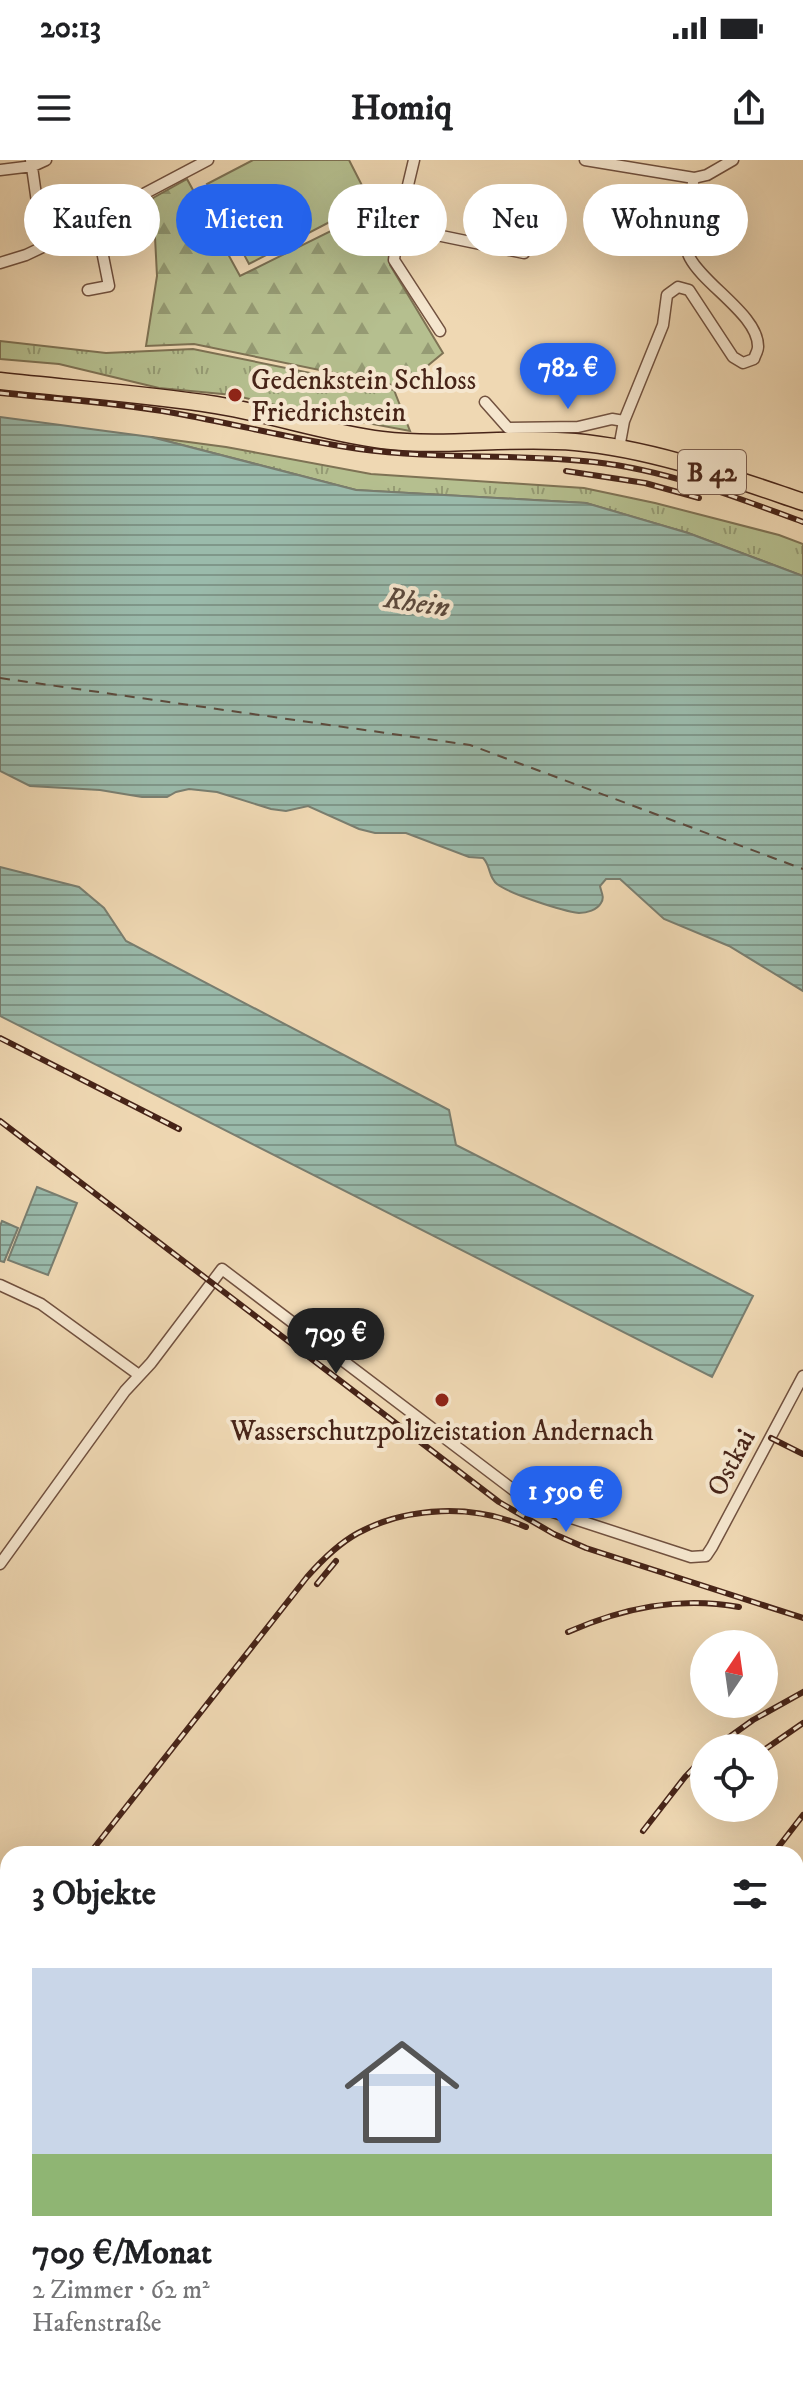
<!DOCTYPE html>
<html lang="de">
<meta charset="utf-8">
<style>
body{margin:0;font-family:"IM FELL DW Pica",serif;background:#f6f6f6;color:#202124;height:100vh;display:flex;flex-direction:column;font-size:30px;white-space:nowrap}
*{box-sizing:border-box;margin:0}
p{font-size:26px;color:#757577}
.icon{flex:none;width:44px;height:44px;fill:none;stroke:currentColor;stroke-width:2;stroke-linecap:round;stroke-linejoin:round}
.map{position:relative;flex:1;overflow:hidden}
.panel{position:absolute;left:0px;top:1686px;width:804px;height:538px;display:flex;flex-direction:column;background:#fff;border-radius:24px 24px 0 0;box-shadow:0 8px 32px #0002}
.panel>*{flex:none}
.banner{position:absolute;left:24px;top:24px;width:756px;height:72px;display:flex;gap:16px}
.needle{width:52px;rotate:13deg}
.controls{position:absolute;left:690px;top:1470px;display:grid;gap:16px}
.controls a{display:grid;place-items:center;width:88px;height:88px;border-radius:50%;background:#fff;box-shadow:0 8px 32px #0002;font-size:40px}
.price{position:absolute;translate:-50% -68px;padding:0 18px;border-radius:28px;background:#2563eb;color:#fff;font-size:26px;line-height:52px;filter:drop-shadow(0 2px 4px #0008)}
.price::after{content:'';position:absolute;left:50%;top:48px;width:24px;height:18px;margin-left:-12px;background:inherit;clip-path:polygon(0 0,100% 0,50% 100%)}
.price.active{background:#222;color:#fff}
ul{padding:0;list-style:none}
li{display:grid;align-content:center;gap:16px;height:424px;padding:0 32px}
li span{display:grid;place-items:center;height:248px;border-radius:0px;color:#555}
li>.icon{margin-inline-start:auto}
span .icon{width:144px;height:144px;fill:#fffc;stroke-width:1}
li b{font-size:34px}
h2{display:flex;justify-content:space-between;align-items:center;height:96px;padding:0 32px;font-size:34px}
.tag{padding:0 28px;border-radius:36px;background:#fff;box-shadow:0 8px 32px #0002;font-size:28px;line-height:72px}
.tag.active{background:#2563eb;color:#fff}
.status{display:flex;justify-content:space-between;align-items:center;height:56px;padding:0 40px;background:#fff;direction:ltr}
.status svg{height:22px;fill:currentColor}
header{display:flex;justify-content:space-between;align-items:center;height:104px;padding:0 32px;background:#fff;font-size:36px;font-weight:700}
.map>svg:first-child{display:block}
.grass{fill:url(#grass-tufts);stroke:#7e7254;stroke-width:2}
.forest{fill:url(#forest-firs);stroke:#7e7254;stroke-width:2}
.pitch{fill:#b5bf8f;stroke:#7e7254;stroke-width:2}
.water{fill:url(#water-rules);stroke:#797e70;stroke-width:2}
.lines{fill:none;stroke-linecap:round;stroke-linejoin:round}
.ferry{stroke:#5c4a3d;stroke-width:2;stroke-dasharray:10 8;stroke-linecap:butt}
.minor-casing{stroke:#71513f;stroke-width:13}
.tertiary-casing{stroke:#71513f;stroke-width:15}
.primary-casing{stroke:#472418;stroke-width:19}
.minor{stroke:#f5e6ce;stroke-width:10}
.tertiary{stroke:#f5e6ce;stroke-width:12}
.primary{stroke:#efd8b3;stroke-width:16}
.rail-casing{stroke:#472418;stroke-width:6}
.rail{stroke:#f5e6ce;stroke-width:3;stroke-dasharray:9;stroke-linecap:butt}
.poi-dot{fill:#8f2418;stroke:#f5e6ce;stroke-width:3}
.labels{text-anchor:middle;stroke-width:8;stroke-linejoin:round;paint-order:stroke}
.shield{fill:#f5e6ce;stroke:#7b5e4f;stroke-width:2}
.shield-label{font-size:26px;font-weight:bold;fill:#472418}
.poi-label{font-size:28px;fill:#472418;stroke:#f5e6ce;text-anchor:start}
.street-label{font-size:28px;fill:#472418;stroke:#f5e6ce}
.water-label{font-size:30px;font-style:italic;fill:#5c4a3d;stroke:#f5e6ce}
</style>
<div class="status"><b>20:13</b><svg viewBox="0 0 49 12"><path d="M0 12V9h3v3zM5 12V6h3v6zM10 12V3h3v9zM15 12V0h3v12zM26 1h20v11H26zM47 4h2v5h-2z"/></svg></div>
<header><svg class="icon" aria-label="menu" viewBox="0 0 24 24"><path d="M4 6h16M4 12h16M4 18h16"/></svg>Homiq<svg class="icon" aria-label="share" viewBox="0 0 24 24"><path d="M12 15V3M7 8l5-5 5 5M5 13v7h14v-7"/></svg></header>
<div class="map">
<svg width="803" height="2223" viewBox="0 0 803 2223">
<defs>
<pattern id="grass-tufts" width="24" height="20" patternUnits="userSpaceOnUse" patternTransform="scale(2)"><rect width="24" height="20" fill="#b5bf8f"/><path d="M3 7l-1-3M5 7V3M7 7l1-3M15 17l-1-3M17 17v-4M19 17l1-3" fill="none" stroke="#959b74"/></pattern>
<pattern id="forest-firs" width="22" height="20" patternUnits="userSpaceOnUse" patternTransform="scale(2)"><rect width="22" height="20" fill="#b5bf8f"/><path d="M5 1l3.5 6h-7zM16 11l3.5 6h-7z" fill="#959b74"/></pattern>
<pattern id="water-rules" width="6" height="5" patternUnits="userSpaceOnUse" patternTransform="scale(2)"><rect width="6" height="5" fill="#9abaab"/><path d="M0 2.5h6" fill="none" stroke="#7f978a"/></pattern>
</defs>
<rect width="100%" height="100%" fill="#efd8b3"/>
<filter id="stains"><feTurbulence type="fractalNoise" baseFrequency=".0025" numOctaves="4"/><feColorMatrix values="0 0 0 0 .2 0 0 0 0 .09 0 0 0 0 .02 0 0 0 .5 -.17"/></filter>
<radialGradient id="worn" r=".72"><stop offset=".6" stop-color="#630" stop-opacity="0"/><stop offset="1" stop-color="#630" stop-opacity=".3"/></radialGradient>
<path class="grass" d="M0,181L106,193L193,189L394,230L410,271L292,249L233,235L159,228L59,204L0,199Z
M151,277L226,287L371,314L584,328L655,343L779,375L803,384V416L688,373L586,343L356,330Z
M803,2073V2123L796,2117V2082Z"/>
<path class="forest" d="M187,19L240,116L355,59L392,67L390,105L443,193L402,227L194,184L146,186L157,116L153,38Z"/>
<path class="pitch" d="M253,0H349L370,41L249,104L207,24Z"/>
<path class="water" d="M0,257L151,277L356,330L586,343L688,373L803,416V831L729,786L664,759L620,719H606L600,726C601,732 605,737 601,743C597,750 587,753 579,753C562,751 510,734 497,724C488,717 491,706 483,698L469,697L406,673H375L359,669L308,646L286,651L271,649L217,632L189,629L176,632L167,637H142L100,630L30,626L0,611Z
M0,707L79,727L104,748L126,781L449,950L456,985L753,1136L712,1217L0,856Z
M37,1027L77,1043L48,1115L8,1100Z
M2,1061L18,1068L4,1102L0,1101V1066Z"/>
<g class="lines">
<path class="ferry" d="M0,518L470,585L803,709"/>
<g class="minor-casing">
<path id="minor" d="M31,0L39,56L49,84
M414,0L398,67L394,100L440,171
M585,0L694,18L707,15L733,0
M0,10L33,6L46,0
M398,67L524,93
M0,103L26,95L49,84L208,0
M88,130L109,126L96,61
M485,242L508,268L578,267L612,259L624,261
M619,288L624,261L663,165L667,135L678,127L689,130L733,197L743,203L754,199C755,195 758,191 758,187C759,156 704,125 690,98C679,78 690,39 694,18
M0,1125L41,1144L139,1215
M0,1404L125,1231L151,1203L222,1109L524,1338L547,1350L691,1397L706,1396L712,1387L803,1216
M61,2223L67,2216"/>
</g>
<g class="tertiary-casing">
<path id="tertiary" d="M0,2030L8,2036
M234,2216L243,2223"/>
</g>
<g class="primary-casing">
<path id="primary" d="M0,221C72,229 145,234 216,245C272,254 326,273 382,280C447,288 511,276 575,282C653,289 729,317 803,342"/>
</g>
<use href="#minor" class="minor"/>
<use href="#tertiary" class="tertiary"/>
<use href="#primary" class="primary"/>
<g class="rail-casing">
<path id="rail" d="M0,233C58,239 117,243 174,253C236,264 296,280 359,289C437,300 516,293 594,302C666,310 736,337 803,362
M566,311L645,323L699,338
M0,878L179,969
M0,961L499,1342L554,1374L586,1388L803,1458
M771,1278L803,1294
M317,1424L336,1401
M568,1472C623,1448 679,1436 739,1447
M714,1588L753,1560L803,1532
M764,1590L803,1563
M643,1671L685,1617L704,1597
M90,1693L307,1417C322,1400 338,1384 358,1373C408,1346 474,1344 526,1367
M773,1694L803,1655
M796,1947L803,1943"/>
</g>
<use href="#rail" class="rail"/>
</g>
<g class="poi-dot">
<circle cx="235" cy="235" r="8"/>
<circle cx="442" cy="1240" r="8"/>
</g>
<g class="labels">
<rect class="shield" x="678" y="290" width="68" height="44" rx="6"/>
<g class="shield-label">
<text x="712" y="321">B 42</text>
</g>
<g class="poi-label">
<text x="251" y="229">Gedenkstein Schloss<tspan x="251" dy="32">Friedrichstein</tspan></text>
<text x="442" y="1280" text-anchor="middle">Wasserschutzpolizeistation Andernach</text>
</g>
<g class="street-label">
<text transform="translate(730 1302) rotate(-62)" y="10">Ostkai</text>
</g>
<g class="water-label">
<text transform="translate(417 442) rotate(9)" y="10">Rhein</text>
</g>
</g>
<rect width="100%" height="100%" filter="url(#stains)"/>
<rect width="100%" height="100%" fill="url(#worn)"/>
</svg>
<div class="controls">
<a><svg class="needle" viewBox="-14 -14 28 28"><path d="M0-13l5 13h-10z" fill="#e53935"/><path d="M0 13l5-13h-10z" fill="#757577"/></svg></a>
<a><svg class="icon" aria-label="locate" viewBox="0 0 24 24"><circle cx="12" cy="12" r="6"/><path d="M12 2v4M12 18v4M2 12h4M18 12h4"/></svg></a>
</div>
<b class="price" style="left:568px;top:251px">782 €</b>
<b class="price active" style="left:336px;top:1216px">709 €</b>
<b class="price" style="left:566px;top:1374px">1 590 €</b>
<div class="banner">
<a class="tag">Kaufen</a>
<a class="tag active">Mieten</a>
<a class="tag">Filter</a>
<a class="tag">Neu</a>
<a class="tag">Wohnung</a>
</div>
<section class="panel">
<h2>3 Objekte<svg class="icon" aria-label="filters" viewBox="0 0 24 24"><path d="M4 7h16M4 17h16"/><circle cx="9" cy="7" r="2"/><circle cx="15" cy="17" r="2"/></svg></h2>
<ul>
<li><span style="background:linear-gradient(#c9d6e8 75%,#8fb573 0)"><svg class="icon" aria-label="home" viewBox="0 0 24 24"><path d="M3 11l9-7 9 7M6 9v11h12V9"/></svg></span><div><b>709 €/Monat</b><p>2 Zimmer · 62 m²</p><p>Hafenstraße</p></div></li>
</ul>
</section>
</div>
